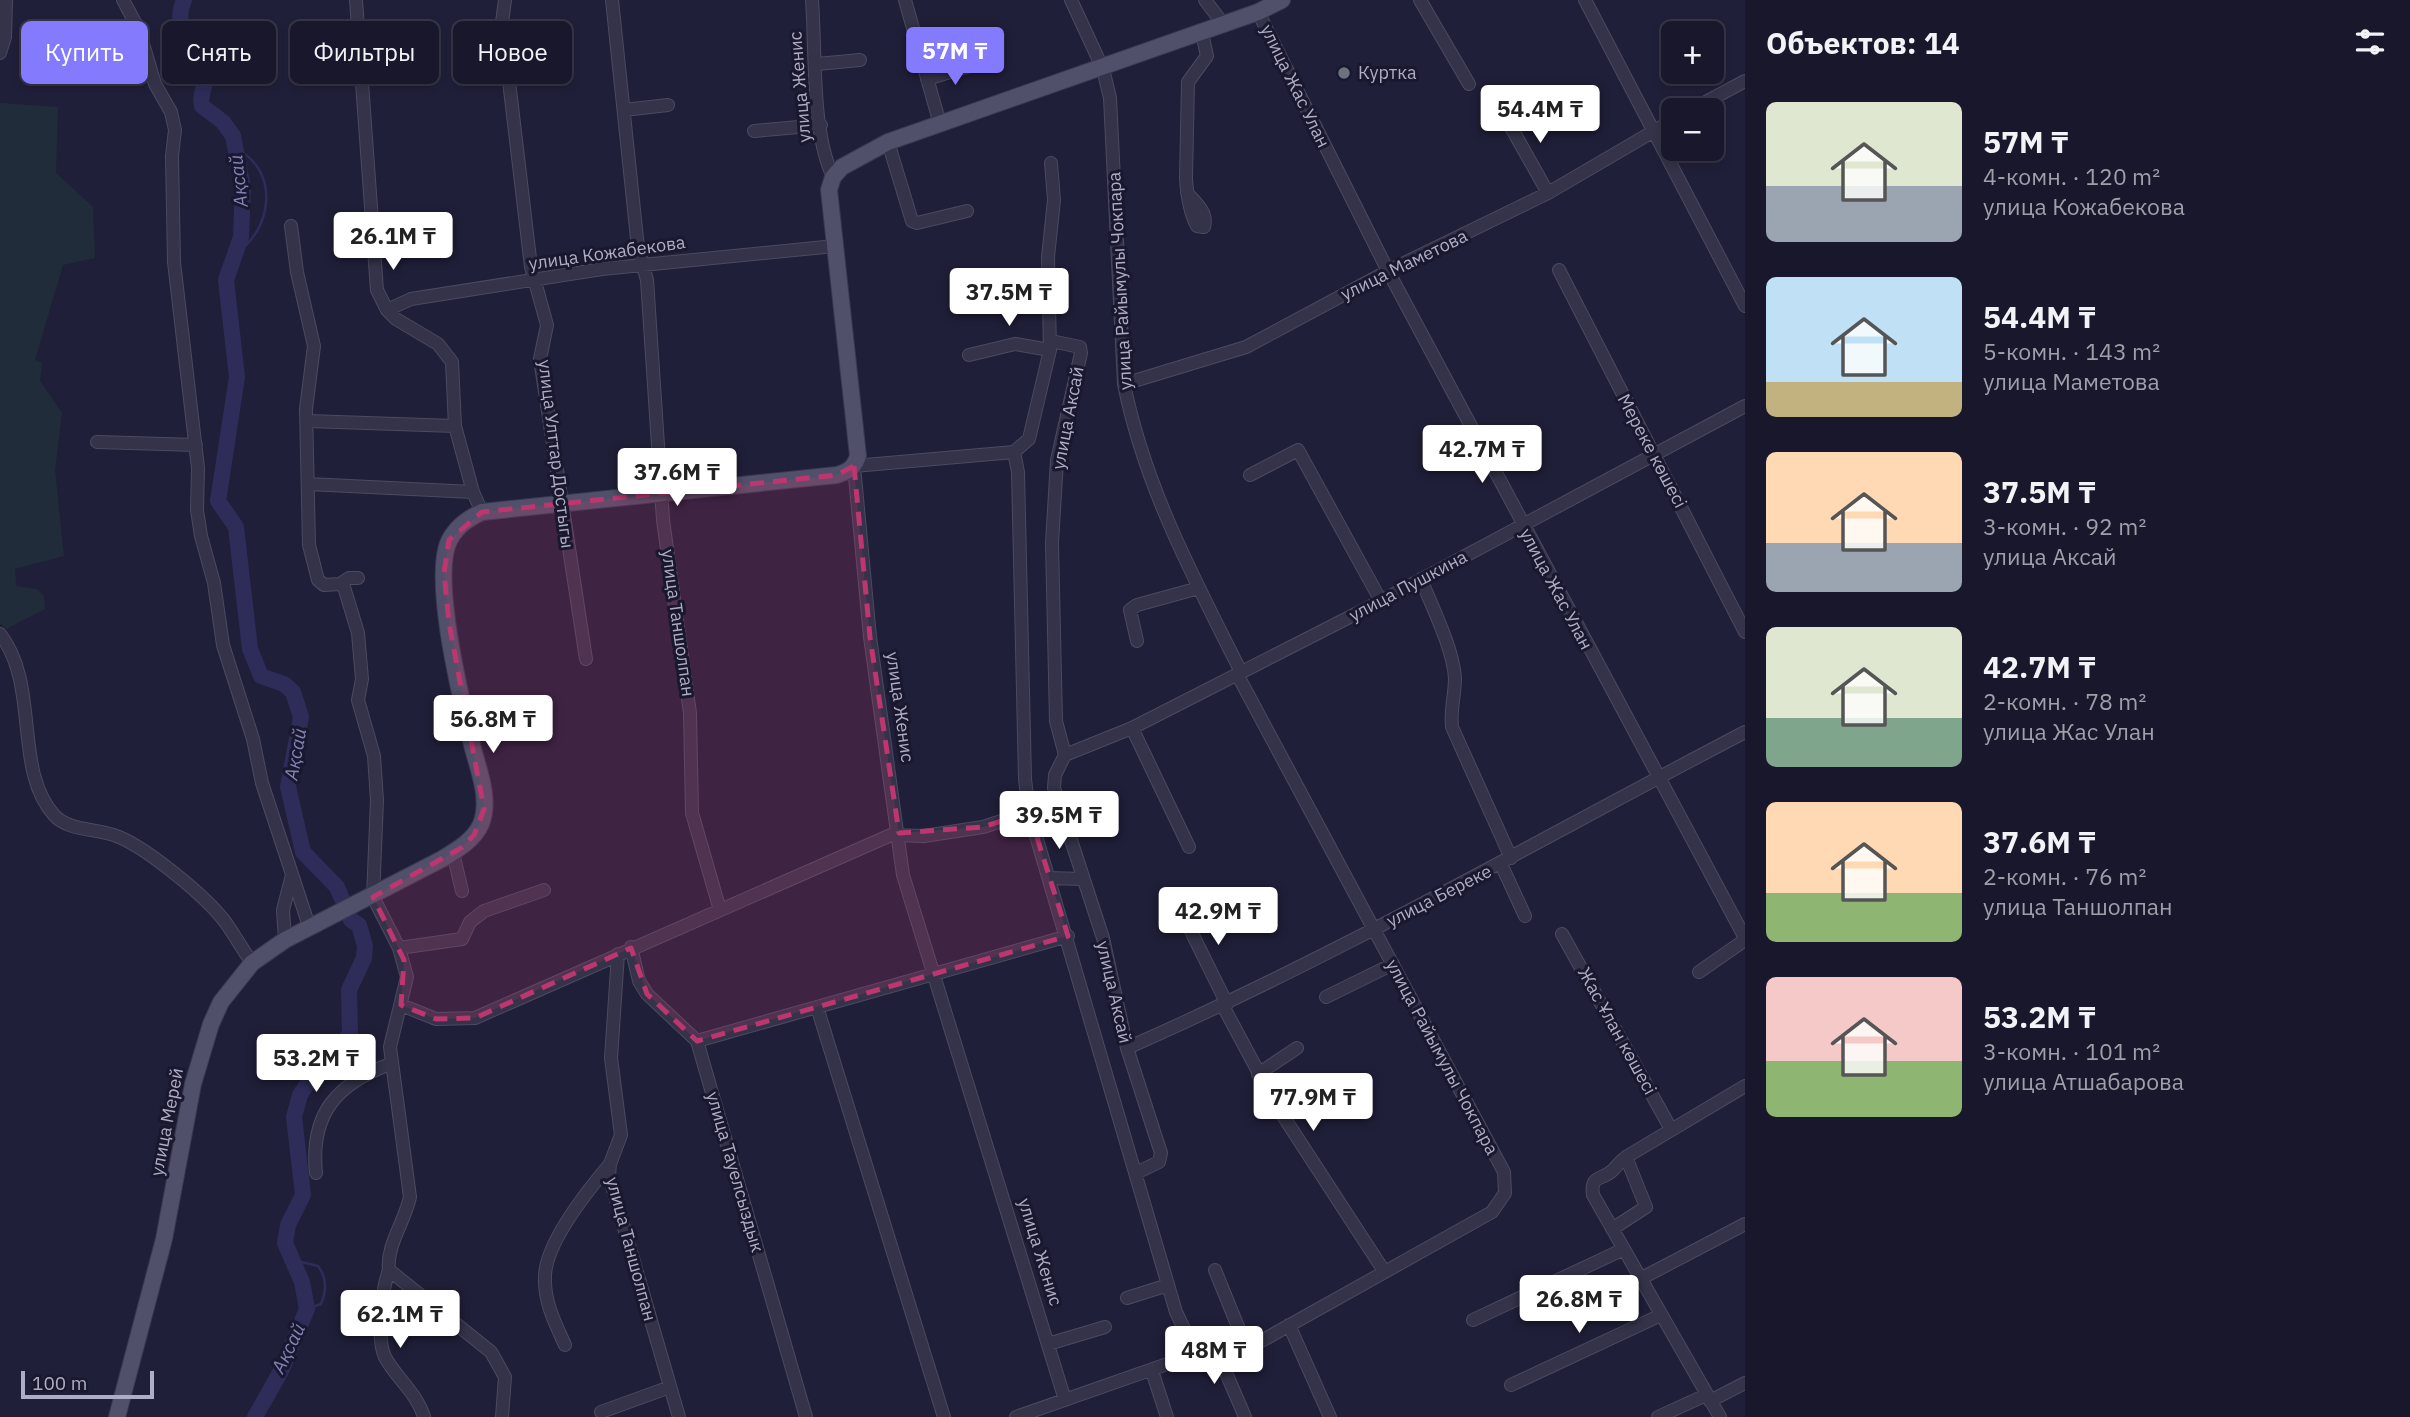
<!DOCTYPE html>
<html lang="ru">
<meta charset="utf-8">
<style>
body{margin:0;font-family:"IBM Plex Sans",sans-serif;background:#212033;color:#f1f3f6;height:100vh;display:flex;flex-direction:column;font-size:26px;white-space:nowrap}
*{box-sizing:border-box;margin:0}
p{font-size:23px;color:#9f9fa9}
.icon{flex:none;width:38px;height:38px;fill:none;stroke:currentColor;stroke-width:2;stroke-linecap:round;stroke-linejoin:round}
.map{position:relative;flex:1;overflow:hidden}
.details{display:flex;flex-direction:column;background:#18172b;width:665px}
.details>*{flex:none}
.guide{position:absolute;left:21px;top:21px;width:665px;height:63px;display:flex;gap:14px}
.buttons{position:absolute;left:1661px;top:21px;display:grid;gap:14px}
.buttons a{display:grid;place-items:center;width:63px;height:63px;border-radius:10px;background:#18172b;box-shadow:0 4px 10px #0003,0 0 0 2px #363647;font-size:35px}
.scale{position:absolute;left:21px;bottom:18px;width:133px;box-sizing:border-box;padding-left:7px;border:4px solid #afadc6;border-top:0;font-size:19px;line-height:24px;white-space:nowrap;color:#afadc6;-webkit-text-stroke:5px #19182e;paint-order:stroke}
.price{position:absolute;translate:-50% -60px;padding:0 16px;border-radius:7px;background:#fff;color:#222;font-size:23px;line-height:46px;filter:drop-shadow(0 2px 4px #0008)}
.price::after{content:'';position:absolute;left:50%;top:42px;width:21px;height:16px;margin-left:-10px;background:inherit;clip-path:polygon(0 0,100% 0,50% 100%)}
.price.active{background:#847afe;color:#fff}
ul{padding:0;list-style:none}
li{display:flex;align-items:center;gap:21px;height:175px;padding:0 21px}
li span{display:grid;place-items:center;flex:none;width:196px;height:140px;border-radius:10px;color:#555}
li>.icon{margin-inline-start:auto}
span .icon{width:84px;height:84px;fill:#fffc;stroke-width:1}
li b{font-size:30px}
h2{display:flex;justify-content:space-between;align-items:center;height:84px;padding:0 21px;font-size:30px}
.tag{padding:0 24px;border-radius:10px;background:#18172b;box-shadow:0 4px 10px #0003,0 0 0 2px #363647;font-size:24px;line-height:63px}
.tag.active{background:#847afe;color:#fff}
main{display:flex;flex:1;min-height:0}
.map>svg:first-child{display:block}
.green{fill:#212c3a}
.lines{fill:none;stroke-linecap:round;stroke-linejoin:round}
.stream{stroke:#2e2d5a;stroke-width:2.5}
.river{stroke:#2e2d5a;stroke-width:16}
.minor-casing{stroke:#4c4a61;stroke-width:14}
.major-casing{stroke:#3a3950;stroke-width:18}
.minor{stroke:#343349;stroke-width:12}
.major{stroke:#51506a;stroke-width:16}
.marked{fill:#be3670;fill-opacity:0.2;stroke:#be3670;stroke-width:5;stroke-dasharray:14 9;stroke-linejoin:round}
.worship-dot{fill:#6b7280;stroke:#19182e;stroke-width:2.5}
.labels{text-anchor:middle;stroke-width:6;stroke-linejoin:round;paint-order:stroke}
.poi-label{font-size:18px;fill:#afadc6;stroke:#19182e;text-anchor:start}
.street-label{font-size:18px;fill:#afadc6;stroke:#19182e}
.water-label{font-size:19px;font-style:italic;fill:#8582b9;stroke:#19182e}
</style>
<main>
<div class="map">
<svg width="1745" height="1417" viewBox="0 0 1745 1417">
<rect width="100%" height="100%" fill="#201f39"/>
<path class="green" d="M0,103L58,107L56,173L93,207L95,258L63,265L35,360L42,363L40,381L62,413L55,470L64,556L15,569L16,586L37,589L44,596L45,609L6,629L0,623Z"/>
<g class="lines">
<path class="stream" d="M235,254C272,231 280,172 238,150
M293,1260L318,1266C327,1278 327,1290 321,1304L307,1309"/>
<path class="river" d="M184,0C170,31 198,41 206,64C211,80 198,91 202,106L223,122L233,136L243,188L241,237L226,280L237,377L218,501L236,527L250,649L261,676L284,684L293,692L301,717L288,787L303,852L337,887L351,920L359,925L365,946L364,958L349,990L350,1034L311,1078L300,1095L294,1117L303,1195L288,1225L285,1243L302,1282L307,1309L282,1369L255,1417"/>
<g class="minor-casing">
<path id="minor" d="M123,0L139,30L155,84L171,112L175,130L172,156L174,262L198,468L197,510L201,536L214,583L223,645L253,739L262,783L309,926
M356,0L377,290L387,310L396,319L438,344L452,362L455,426L473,492L482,512
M505,0L502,22L531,267L547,325L540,359L586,659
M612,0L638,248L647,280L663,520L690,713L692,813L720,910
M812,0C816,52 811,130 833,177
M905,0L940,124
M1071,0L1103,69L1110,98L1124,384C1145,488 1194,578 1241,672
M1205,0L1224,25
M1420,0L1469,84
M1585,0L1745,306
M1258,12L1388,271L1745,938
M0,53L5,37L6,0
M817,64L860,60
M927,79L973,65
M624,110L668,105
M1691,110L1745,81
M1503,113L1548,193
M754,131L821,125
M888,142L912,221L917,223L967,211
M1051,163L1054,200L1048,257L1050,350L1029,439L1014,452L1018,472L1025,779L1029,812L1176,1312L1196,1354
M1187,193C1196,203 1208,212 1204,227L1197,226C1189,211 1187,195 1186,178L1188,82L1207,56L1202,33
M291,226L297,272L314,346L306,409L309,545L318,580L324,585L340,584L344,587L358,633L362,679L358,700L374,756L377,800L373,897L399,948L407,977L390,1047L410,1197C405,1221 386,1246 389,1270L491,1352L505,1377L502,1417
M1559,270L1745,632
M387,310L411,299L602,269L835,246
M1051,341L1080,347L1081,353L1057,460L1052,543L1056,721L1065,755L1055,775L1054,788L1103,938L1127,1048L1161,1153L1159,1162L1136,1173
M969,355L1015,344L1050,350
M1124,384L1246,347L1388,271L1548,193L1673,120
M308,421L455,426
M97,442L196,445
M1014,452L854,466L870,637L903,875L1065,1400
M1250,475L1298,450L1381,601
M308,484L473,492
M1421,579C1432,607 1453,648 1455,678C1455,695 1450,710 1452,727L1511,858
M340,584L349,578H358
M0,634C40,685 13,769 54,815C69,832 99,828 119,837C148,849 207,897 226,923C235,936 243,950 252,963
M1137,641L1130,610L1137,605L1199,588
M1132,728L1189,847
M1065,755L1132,728L1381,601L1745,406
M453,853L462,891
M1501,864L1525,916
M1050,878L1081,879
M1178,905L1227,1004
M1562,934L1671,1129
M285,940L283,910L292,875
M631,947L639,981L647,994L697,1041L806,1417
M399,948L462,939L470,922L484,911L544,890
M618,954L611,1058L621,1135L610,1164L609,1176L679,1417
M1699,972L1745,940
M1326,997L1393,964
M401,1005L436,1019L475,1018L891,835L924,836L983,827L1029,812
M1223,1006L1276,1105L1384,1271
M817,1007L944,1417
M697,1041L1068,936
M1127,1048C1339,955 1540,839 1745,732
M1258,1074L1297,1048
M316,1173C310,1113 337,1084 390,1064
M1612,1229L1646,1207L1626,1157
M389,1270C382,1289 376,1339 385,1357C396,1378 417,1393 424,1417
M1215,1270L1247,1349
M1642,1278L1745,1224
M1127,1298L1168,1285
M1473,1320L1624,1249
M1289,1325L1330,1417
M1048,1344L1105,1327
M565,1345C555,1323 544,1302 545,1277C545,1243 588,1190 610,1164
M1226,1351L1224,1368L1245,1417
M1152,1371L1167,1417
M1511,1385L1661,1315
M1710,1401L1745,1383
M601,1412L670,1387
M1016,1417L1207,1350L1247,1349L1492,1212L1505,1193L1504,1172L1237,674
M1658,1417L1706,1395
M1720,1417L1593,1195C1590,1174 1602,1181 1613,1170C1618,1165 1620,1161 1626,1157L1745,1086"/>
</g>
<g class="major-casing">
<path id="major" d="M117,1417L164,1239L193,1084L211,1024L221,1002L252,963L285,940L442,859C457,850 474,840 481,824C491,799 478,769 472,745C462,703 430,575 450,539C458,525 469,518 482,512L837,475C849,471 854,468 858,456L829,190L833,177L842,167L888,142L1258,12L1282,0"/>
</g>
<use href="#minor" class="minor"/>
<use href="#major" class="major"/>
</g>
<path class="marked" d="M854,466L870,637L899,833L983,827L1029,812L1068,936L697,1041L647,994L631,948L475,1018L436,1019L401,1005L404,960L373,897L461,848L474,835L484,809L449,623L444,573L449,540L482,512L837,475Z"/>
<circle class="worship-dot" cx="1344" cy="73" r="7"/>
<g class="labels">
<g class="poi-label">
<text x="1358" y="79">Куртка</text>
</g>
<g class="street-label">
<text transform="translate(1295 86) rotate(64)" y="6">улица Жас Улан</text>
<text transform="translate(800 87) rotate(-95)" y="6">улица Женис</text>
<text transform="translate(607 253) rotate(-8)" y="6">улица Кожабекова</text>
<text transform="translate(1404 265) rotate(-26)" y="6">улица Маметова</text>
<text transform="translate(1120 281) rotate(-93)" y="6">улица Райымулы Чокпара</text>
<text transform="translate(1068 418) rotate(-79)" y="6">улица Аксай</text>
<text transform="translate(1652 451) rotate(62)" y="6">Мереке көшесі</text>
<text transform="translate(556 454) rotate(83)" y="6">улица Улттар Достыгы</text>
<text transform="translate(1408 586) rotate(-28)" y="6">улица Пушкина</text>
<text transform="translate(1556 589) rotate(62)" y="6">улица Жас Улан</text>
<text transform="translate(678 623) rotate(82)" y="6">улица Таншолпан</text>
<text transform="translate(900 707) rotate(82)" y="6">улица Женис</text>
<text transform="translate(1439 896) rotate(-27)" y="6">улица Береке</text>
<text transform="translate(1114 992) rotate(77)" y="6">улица Аксай</text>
<text transform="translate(1617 1031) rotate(61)" y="6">Жас Ұлан көшесі</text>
<text transform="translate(1442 1057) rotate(62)" y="6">улица Райымулы Чокпара</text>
<text transform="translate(167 1122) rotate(-79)" y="6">улица Мерей</text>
<text transform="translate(735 1172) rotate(74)" y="6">улица Тауелсыздык</text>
<text transform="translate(631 1249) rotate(75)" y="6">улица Таншолпан</text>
<text transform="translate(1040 1252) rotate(73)" y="6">улица Женис</text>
</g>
<g class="water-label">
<text transform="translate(238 181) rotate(-96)" y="7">Ақсай</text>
<text transform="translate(295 754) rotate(-80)" y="7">Ақсай</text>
<text transform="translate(288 1348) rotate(-64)" y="7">Ақсай</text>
</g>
</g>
</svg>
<div class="buttons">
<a>+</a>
<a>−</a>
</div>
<div class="scale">100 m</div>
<b class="price active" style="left:955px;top:87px">57M ₸</b>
<b class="price" style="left:1540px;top:145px">54.4M ₸</b>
<b class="price" style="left:393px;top:272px">26.1M ₸</b>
<b class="price" style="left:1009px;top:328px">37.5M ₸</b>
<b class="price" style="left:1482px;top:485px">42.7M ₸</b>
<b class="price" style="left:677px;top:508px">37.6M ₸</b>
<b class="price" style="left:493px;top:755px">56.8M ₸</b>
<b class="price" style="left:1059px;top:851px">39.5M ₸</b>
<b class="price" style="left:1218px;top:947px">42.9M ₸</b>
<b class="price" style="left:316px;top:1094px">53.2M ₸</b>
<b class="price" style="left:1313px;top:1133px">77.9M ₸</b>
<b class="price" style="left:1579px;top:1335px">26.8M ₸</b>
<b class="price" style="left:400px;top:1350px">62.1M ₸</b>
<b class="price" style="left:1214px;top:1386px">48M ₸</b>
<div class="guide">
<a class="tag active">Купить</a>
<a class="tag">Снять</a>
<a class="tag">Фильтры</a>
<a class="tag">Новое</a>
</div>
</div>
<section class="details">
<h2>Объектов: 14<svg class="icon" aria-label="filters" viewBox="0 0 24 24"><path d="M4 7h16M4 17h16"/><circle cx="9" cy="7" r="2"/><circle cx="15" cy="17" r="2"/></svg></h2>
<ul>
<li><span style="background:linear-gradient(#dfe7d0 60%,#9aa5b1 0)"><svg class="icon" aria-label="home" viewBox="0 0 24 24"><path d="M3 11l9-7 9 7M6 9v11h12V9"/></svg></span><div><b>57M ₸</b><p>4-комн. · 120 m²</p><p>улица Кожабекова</p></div></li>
<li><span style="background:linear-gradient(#bfe0f5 75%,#c2b280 0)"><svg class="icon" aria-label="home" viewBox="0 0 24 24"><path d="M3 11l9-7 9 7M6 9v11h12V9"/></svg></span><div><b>54.4M ₸</b><p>5-комн. · 143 m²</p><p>улица Маметова</p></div></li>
<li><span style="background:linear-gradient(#ffd9b3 65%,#9aa5b1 0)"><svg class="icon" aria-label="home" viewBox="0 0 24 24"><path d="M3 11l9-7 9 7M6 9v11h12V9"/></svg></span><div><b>37.5M ₸</b><p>3-комн. · 92 m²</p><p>улица Аксай</p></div></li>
<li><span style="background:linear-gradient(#dfe7d0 65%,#7fa58c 0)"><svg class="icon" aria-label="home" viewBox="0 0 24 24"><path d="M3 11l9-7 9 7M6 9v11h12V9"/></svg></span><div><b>42.7M ₸</b><p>2-комн. · 78 m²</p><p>улица Жас Улан</p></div></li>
<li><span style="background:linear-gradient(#ffd9b3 65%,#8fb573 0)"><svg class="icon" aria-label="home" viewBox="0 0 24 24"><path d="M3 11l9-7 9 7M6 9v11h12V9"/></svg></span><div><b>37.6M ₸</b><p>2-комн. · 76 m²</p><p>улица Таншолпан</p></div></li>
<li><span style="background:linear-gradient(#f6c9c9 60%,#8fb573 0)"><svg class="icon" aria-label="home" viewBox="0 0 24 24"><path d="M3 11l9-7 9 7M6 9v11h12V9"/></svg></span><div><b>53.2M ₸</b><p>3-комн. · 101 m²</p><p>улица Атшабарова</p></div></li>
</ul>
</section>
</main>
